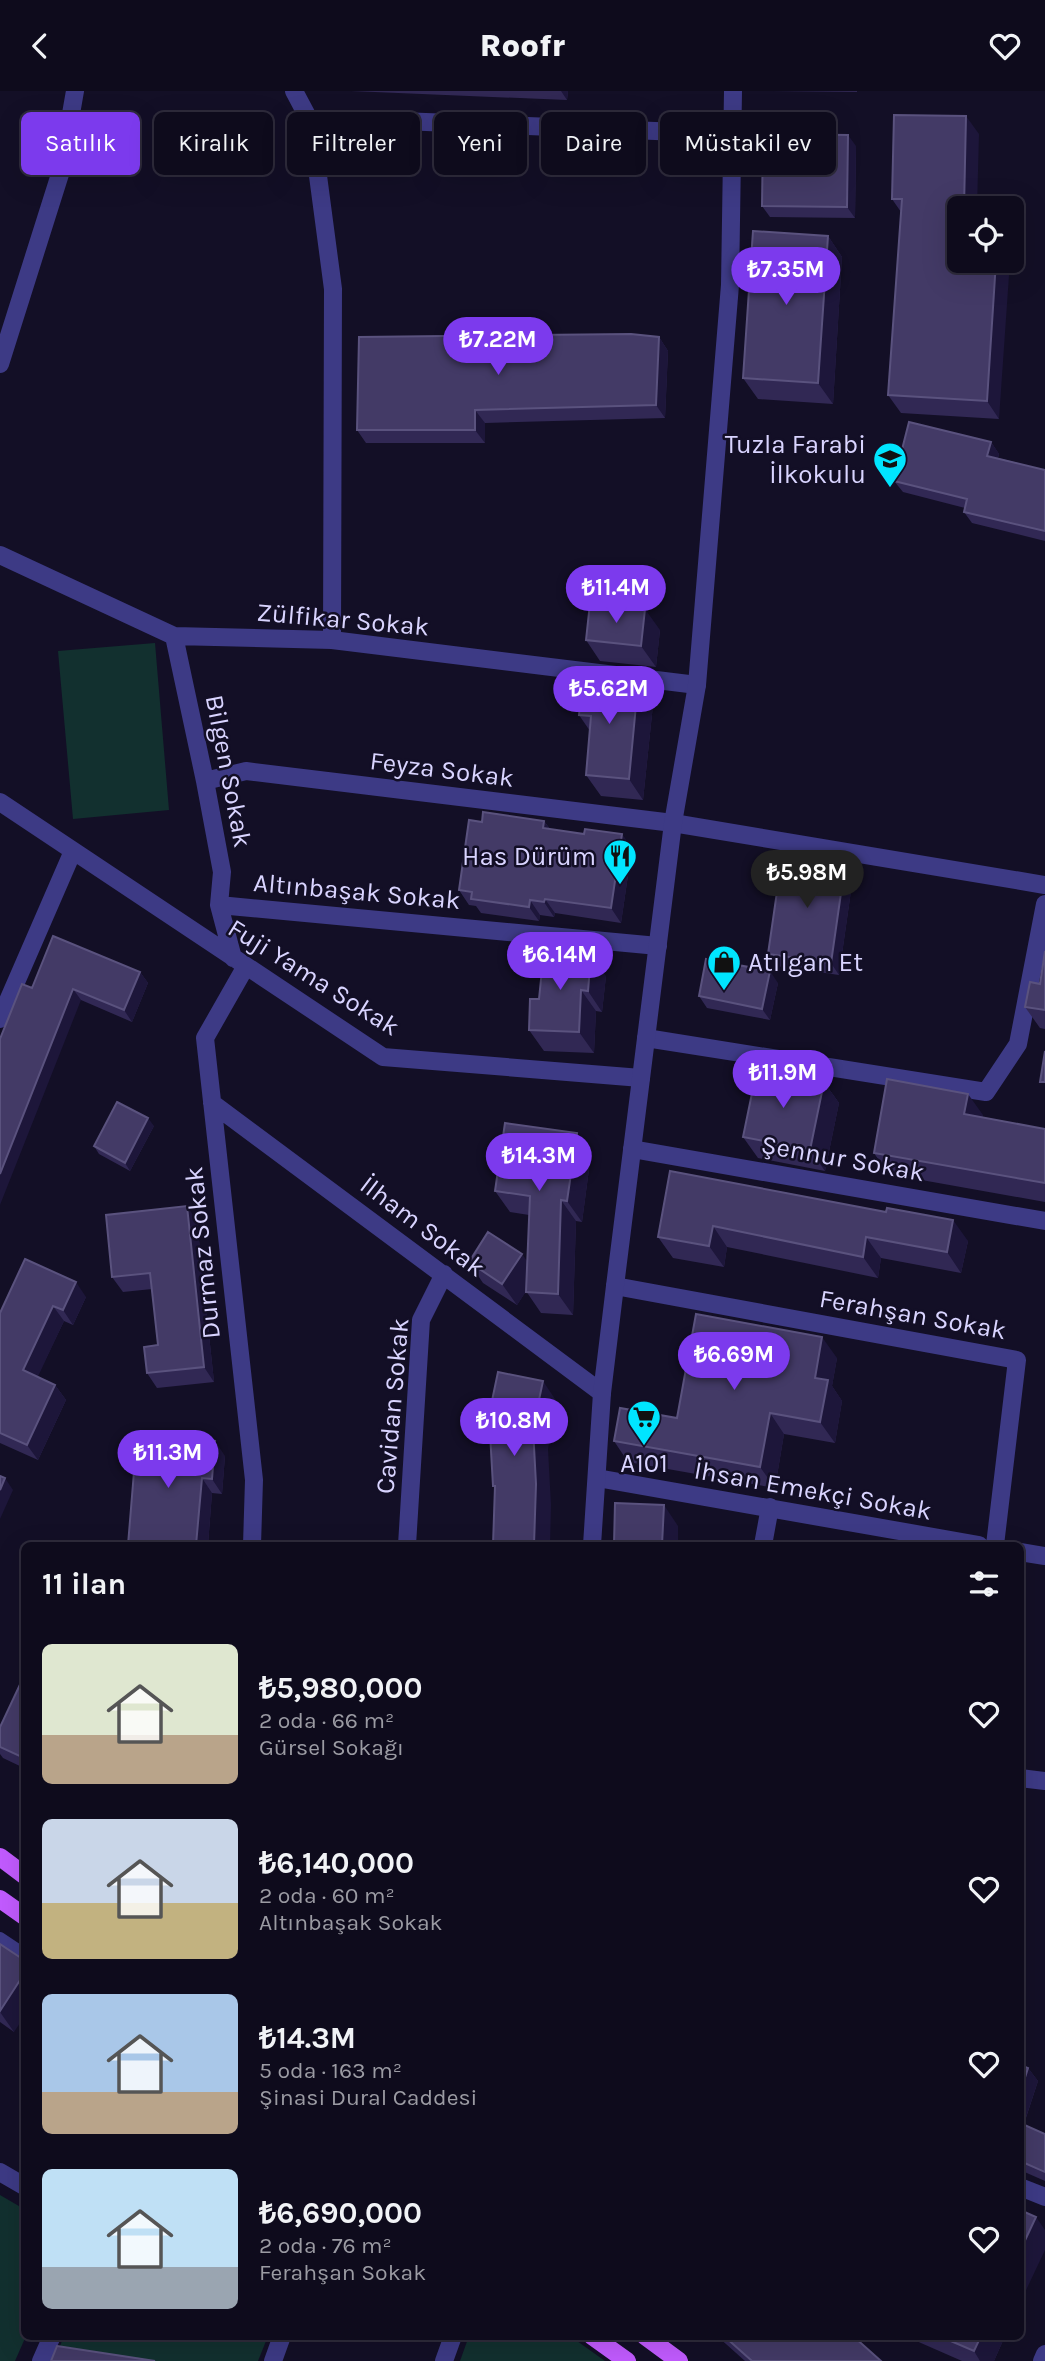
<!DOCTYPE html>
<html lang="tr">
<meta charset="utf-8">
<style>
body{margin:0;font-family:Karla,sans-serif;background:#1c1929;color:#f1f3f6;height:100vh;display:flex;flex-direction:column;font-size:26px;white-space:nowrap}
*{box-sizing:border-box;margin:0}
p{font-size:23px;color:#9b9ba3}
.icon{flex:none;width:38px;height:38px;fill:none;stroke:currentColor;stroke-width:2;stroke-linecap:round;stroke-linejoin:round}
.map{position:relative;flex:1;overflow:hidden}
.panel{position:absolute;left:21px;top:1451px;width:1003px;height:798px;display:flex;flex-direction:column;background:#0e0b1c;border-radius:10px;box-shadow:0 7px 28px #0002,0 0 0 2px #2e2b3b}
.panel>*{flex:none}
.guide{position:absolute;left:21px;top:21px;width:1004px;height:63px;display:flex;gap:14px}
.controls{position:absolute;left:947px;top:105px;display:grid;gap:14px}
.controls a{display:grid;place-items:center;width:77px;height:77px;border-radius:10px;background:#0e0b1c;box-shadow:0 7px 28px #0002,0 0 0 2px #2e2b3b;font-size:35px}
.price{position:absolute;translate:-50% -60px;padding:0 16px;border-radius:24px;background:#7c3aed;color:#fff;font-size:23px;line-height:46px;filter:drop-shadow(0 2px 4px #0008)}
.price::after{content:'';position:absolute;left:50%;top:42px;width:21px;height:16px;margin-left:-10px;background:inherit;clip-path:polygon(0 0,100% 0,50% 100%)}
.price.selected{background:#222;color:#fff}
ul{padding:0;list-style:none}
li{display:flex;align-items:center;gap:21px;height:175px;padding:0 21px}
li span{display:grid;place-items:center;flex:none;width:196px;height:140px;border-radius:10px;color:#555}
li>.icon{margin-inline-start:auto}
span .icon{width:84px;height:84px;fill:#fffc;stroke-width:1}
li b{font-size:30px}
h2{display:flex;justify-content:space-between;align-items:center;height:84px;padding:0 21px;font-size:30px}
.chip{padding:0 24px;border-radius:10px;background:#0e0b1c;box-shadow:0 7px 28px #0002,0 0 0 2px #2e2b3b;font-size:24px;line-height:63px}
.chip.selected{background:#7c3aed;color:#fff}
header{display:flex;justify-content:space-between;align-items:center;height:91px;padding:0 21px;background:#0e0b1c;font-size:32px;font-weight:800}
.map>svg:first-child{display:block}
.green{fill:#12302f}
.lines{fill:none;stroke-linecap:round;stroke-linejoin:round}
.service{stroke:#3d3a85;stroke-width:12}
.minor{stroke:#3d3a85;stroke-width:18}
.tertiary{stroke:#3d3a85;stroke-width:18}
.primary{stroke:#c25bff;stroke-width:18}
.wall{fill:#312854}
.shaded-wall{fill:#1d163a}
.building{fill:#433a66;stroke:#5a527e;stroke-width:2}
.labels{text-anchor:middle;stroke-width:5;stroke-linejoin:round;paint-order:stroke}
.poi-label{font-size:26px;fill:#d9d4ff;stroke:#130f26;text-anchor:end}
.street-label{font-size:26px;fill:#d9d4ff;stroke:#130f26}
</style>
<header><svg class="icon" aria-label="back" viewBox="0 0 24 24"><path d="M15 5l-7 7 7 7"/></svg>Roofr<svg class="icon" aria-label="heart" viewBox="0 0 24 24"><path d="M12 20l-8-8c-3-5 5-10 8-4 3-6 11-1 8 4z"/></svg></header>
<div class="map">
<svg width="1045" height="2270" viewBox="0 0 1045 2270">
<rect width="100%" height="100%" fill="#130f26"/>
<path class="green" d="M155,552L169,719L73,728L58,560Z
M0,2104L24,2118L26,2245L15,2270H0Z
M64,2245H268L258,2270H54Z
M469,2245H570L605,2270H460Z"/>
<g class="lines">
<path class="service" d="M0,1847L24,1863"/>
<path class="minor" d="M294,0L311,32L333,198L332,549
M311,32L348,28L732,43
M0,273L61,80L75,0
M0,464L174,545L332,549L697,594
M174,545L205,690L222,781L219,814L233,867
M205,690L246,680L673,732L1045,794
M0,711L383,966L641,987
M219,814L658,855
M246,875L205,947L254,1389L252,1454
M0,928L73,760
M646,947L986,1001L1018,953L1045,813
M212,1012L602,1302
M632,1058L1045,1130
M615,1195L1017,1269L995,1454
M597,1387L979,1454
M407,1454L421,1229L444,1183
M763,1454L770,1416
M1020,1461L1045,1465
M1020,1687L1045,1690
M0,2081L24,2095
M1020,2096L1045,2106
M41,2270L52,2245
M273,2270L282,2245
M444,2270L453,2245"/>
<path class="tertiary" d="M592,1454L602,1302L615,1195L673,732L697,594L730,194L733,0
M1042,2270L1045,2263"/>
<path class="primary" d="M0,1766L24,1784
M0,1808L24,1825
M592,2245L627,2270
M645,2245L679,2270"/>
</g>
<path class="wall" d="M351,0H568L567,9Z
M772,0H857V1Z
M979,43L959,117L999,328L901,322L888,304L901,121L892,108Z
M856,55L855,127L770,126L762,115Z
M828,145L842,166L833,313L758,308L743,287Z
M659,246L668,260L665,327L485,332V352H366L357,339Z
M991,351L999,363L998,367L1045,379V450L972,432L964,421L965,417L903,401L894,390Z
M660,539L656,576L600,570L586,549Z
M638,593L653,614L643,709L601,705L586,684L590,640L579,624Z
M544,730L550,738L632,757L621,832L555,822L554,826L540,824L539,830L481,822L476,815L469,814L459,799L482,731Z
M845,774L853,786L839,884L776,875L768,863Z
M1045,860V938L1040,937L1025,916L1040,893Z
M140,881L148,892L132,931L81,909L32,897Z
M606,885L602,921L596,920L594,962L544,960L529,939L539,908Z
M778,892L770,929L707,917L699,905Z
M824,991L839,1012L825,1080L758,1067L743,1046Z
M983,1024L982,1026L1045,1038V1111L888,1083L874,1062Z
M154,1035L130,1080L99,1063L94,1055Z
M591,1063L582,1131L576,1130L573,1224L541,1222L526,1200L517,1214L483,1192L469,1171L527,1170L529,1124L510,1121L495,1100Z
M670,1080L886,1121L968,1150L961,1182L881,1167L878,1187L727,1156L724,1176L673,1167L658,1146Z
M197,1130L214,1291L157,1297L147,1282L158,1254L152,1198L123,1201L112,1186Z
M86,1206L73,1234L64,1230L37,1286L55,1294L66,1309L38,1369L0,1352V1222Z
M837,1267L832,1295L842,1310L835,1352L784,1343L775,1397L628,1371L614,1350Z
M225,1365L222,1403L212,1402L208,1454H128Z
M24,1585V1677L3,1667L0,1663V1636Z
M0,1853L14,1941L0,1931Z
M1020,1974L1028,1977L1038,1990L1024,2033L1045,2043V2090L1020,2079Z
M717,2245H853L881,2270H745Z
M905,2245H1005L994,2270H962Z"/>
<path class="shaded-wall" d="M561,0H568L567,9Z
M966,25L979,43L977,117H964Z
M848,44L856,55L855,127L847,116Z
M828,145L842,166L833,313L818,292Z
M996,170H1010L999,328L987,310Z
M659,246L668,260L665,327L656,314Z
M475,319L485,332V352L475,339Z
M991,351L999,363L995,376L987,365Z
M645,518L660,539L656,576L641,555Z
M638,593L653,614L643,709L629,688Z
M544,730L554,744L543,737Z
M622,743L632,757L621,832L611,817Z
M845,774L853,786L839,884L831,872Z
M545,808L555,822L554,826L544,811Z
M530,809L540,824L539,830L529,816Z
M591,864L606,885L602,921L588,900Z
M770,880L778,892L770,929L762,918Z
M140,881L148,892L132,931L124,919Z
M73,898L81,909L0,1114V1083Z
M581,899L596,920L594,962L579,941Z
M824,991L839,1012L825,1080L810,1059Z
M968,1003L983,1024L979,1044L964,1023Z
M148,1027L154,1035L130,1080L125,1072Z
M577,1042L591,1063L582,1131L567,1110Z
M561,1109L576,1130L573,1224L558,1203Z
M187,1115L197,1130L214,1291L204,1276Z
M953,1129L968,1150L961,1182L947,1161Z
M713,1135L727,1156L724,1176L709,1155Z
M866,1146L881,1167L878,1187L863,1166Z
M522,1163L537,1184L517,1214L502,1193Z
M76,1191L86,1206L73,1234L63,1219Z
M53,1215L64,1230L34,1294L23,1279Z
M822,1246L837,1267L832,1295L842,1310L835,1352L820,1331L815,1287Z
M543,1290L557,1311L548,1358L551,1414L550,1454H534L533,1337Z
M55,1294L66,1309L38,1369L27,1354Z
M770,1322L784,1343L775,1397L760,1376Z
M215,1350L225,1365L222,1403L212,1388Z
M5,1387L13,1399L0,1428V1399Z
M202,1387L212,1402L208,1454H196Z
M664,1414L678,1435V1454H662Z
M24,1883V1926L14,1941L0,1921Z
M1028,1977L1038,1990L1021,2041L1020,2040V2002Z
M1036,2126L1045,2139V2159L1020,2212V2160Z
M981,2245H1005L994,2270H980L974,2260Z"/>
<path class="building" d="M894,24L966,25L964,117H959V170H996L987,310L888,304L902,108H892Z
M763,43L848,44L847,116L762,115Z
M753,140L828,145L818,292L743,287Z
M631,243L659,246L656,314L475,319V339H357L359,246Z
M909,331L991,351L987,365L1045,379V440L964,421L967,408L894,390Z
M590,512L645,518L641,555L586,549Z
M583,587L638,593L629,688L586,684L591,625L579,624Z
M483,721L544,730L543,737L584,743L585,738L622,743L611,817L545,808L544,811L530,809L529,816L471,808L472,801L459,799L469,729L482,731Z
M782,766L845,774L831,872L768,863Z
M53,845L140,881L124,919L73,898L0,1083V948L22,893L32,897Z
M544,859L591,864L588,900L581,899L579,941L529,939L530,908H539Z
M1045,860V919L1025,916L1030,891L1040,893Z
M706,868L770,880L762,918L699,905Z
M1045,960V991H1040Z
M757,978L824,991L810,1059L743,1046Z
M887,988L968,1003L964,1023L1045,1038V1092L874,1062Z
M117,1011L148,1027L125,1072L94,1055Z
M505,1032L577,1042L567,1110L561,1109L558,1203L526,1201L530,1105L495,1100Z
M670,1080L886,1121L887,1117L953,1129L947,1161L866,1146L863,1166L713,1135L709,1155L658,1146Z
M187,1115L204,1276L147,1282L144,1256L158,1254L150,1182L112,1186L106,1124Z
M488,1141L522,1163L502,1193L469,1171Z
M25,1168L76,1191L63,1219L53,1215L23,1279L55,1294L27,1354L0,1342V1222Z
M696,1223L822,1246L815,1287L828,1289L820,1331L770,1322L760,1376L614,1350L620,1317L677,1327Z
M498,1281L543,1290L533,1337L536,1393L534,1454H493L495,1395H493L489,1324Z
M137,1344L215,1350L212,1388L202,1387L196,1454H128Z
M0,1385L5,1387L0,1399Z
M615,1412L664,1414L662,1454H614Z
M24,1585V1667L0,1656V1636Z
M0,1853L24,1869V1883L0,1920Z
M1020,1974L1028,1977L1020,2002Z
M1020,2032L1045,2043V2081L1020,2070Z
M1020,2119L1036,2126L1020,2160Z
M724,2245H853L881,2270H752Z
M939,2245H981L974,2260Z
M57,2255L155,2270H51Z"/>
<defs>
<g id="school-pin" transform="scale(1.75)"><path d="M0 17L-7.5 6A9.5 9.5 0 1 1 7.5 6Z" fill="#00e5ff" stroke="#130f26"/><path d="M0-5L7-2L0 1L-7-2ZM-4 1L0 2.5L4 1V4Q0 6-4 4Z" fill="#111"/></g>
<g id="restaurant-pin" transform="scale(1.75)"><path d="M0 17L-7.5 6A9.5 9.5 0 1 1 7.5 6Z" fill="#00e5ff" stroke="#130f26"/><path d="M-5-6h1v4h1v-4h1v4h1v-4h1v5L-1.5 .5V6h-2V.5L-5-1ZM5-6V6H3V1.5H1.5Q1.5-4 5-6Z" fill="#111"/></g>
<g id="shop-pin" transform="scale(1.75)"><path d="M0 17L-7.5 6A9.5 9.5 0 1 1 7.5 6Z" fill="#00e5ff" stroke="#130f26"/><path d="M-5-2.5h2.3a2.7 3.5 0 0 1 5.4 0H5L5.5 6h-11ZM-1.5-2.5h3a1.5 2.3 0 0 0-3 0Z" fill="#111"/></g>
<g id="supermarket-pin" transform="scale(1.75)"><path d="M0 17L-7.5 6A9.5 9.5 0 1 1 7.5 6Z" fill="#00e5ff" stroke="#130f26"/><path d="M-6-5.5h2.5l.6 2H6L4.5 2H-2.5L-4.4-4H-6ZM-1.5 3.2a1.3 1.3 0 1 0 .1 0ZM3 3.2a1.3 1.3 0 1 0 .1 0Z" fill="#111"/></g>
</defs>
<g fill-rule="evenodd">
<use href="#school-pin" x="890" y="368"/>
<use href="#restaurant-pin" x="620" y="765"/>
<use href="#shop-pin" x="724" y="871"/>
<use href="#supermarket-pin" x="644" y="1326"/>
</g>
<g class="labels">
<g class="poi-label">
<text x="866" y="362">Tuzla Farabi<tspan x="866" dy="30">İlkokulu</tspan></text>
<text x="596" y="774">Has Dürüm</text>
<text x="748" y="880" text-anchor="start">Atılgan Et</text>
<text x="644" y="1381" text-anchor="middle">A101</text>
</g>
<g class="street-label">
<text transform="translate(343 528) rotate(5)" y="9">Zülfikar Sokak</text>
<text transform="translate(442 678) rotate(7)" y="9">Feyza Sokak</text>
<text transform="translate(229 680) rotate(79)" y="9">Bilgen Sokak</text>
<text transform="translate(357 800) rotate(5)" y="9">Altınbaşak Sokak</text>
<text transform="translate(314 886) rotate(32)" y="9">Fuji Yama Sokak</text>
<text transform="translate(843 1067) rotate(10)" y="9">Şennur Sokak</text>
<text transform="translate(423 1135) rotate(37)" y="9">İlham Sokak</text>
<text transform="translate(202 1162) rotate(-96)" y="9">Durmaz Sokak</text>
<text transform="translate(913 1223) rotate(10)" y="9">Ferahşan Sokak</text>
<text transform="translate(392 1315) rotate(-85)" y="9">Cavidan Sokak</text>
<text transform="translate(813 1399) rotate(10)" y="9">İhsan Emekçi Sokak</text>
</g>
</g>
</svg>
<div class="controls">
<a><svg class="icon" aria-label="locate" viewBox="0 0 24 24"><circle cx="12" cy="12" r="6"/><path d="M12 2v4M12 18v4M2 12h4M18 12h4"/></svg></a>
</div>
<b class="price" style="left:786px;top:216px">₺7.35M</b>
<b class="price" style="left:498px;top:286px">₺7.22M</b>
<b class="price" style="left:616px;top:534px">₺11.4M</b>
<b class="price" style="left:609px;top:635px">₺5.62M</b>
<b class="price selected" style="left:807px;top:819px">₺5.98M</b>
<b class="price" style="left:560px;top:901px">₺6.14M</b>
<b class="price" style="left:783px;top:1019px">₺11.9M</b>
<b class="price" style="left:539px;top:1102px">₺14.3M</b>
<b class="price" style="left:734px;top:1301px">₺6.69M</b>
<b class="price" style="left:514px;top:1367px">₺10.8M</b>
<b class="price" style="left:168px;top:1399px">₺11.3M</b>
<div class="guide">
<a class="chip selected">Satılık</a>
<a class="chip">Kiralık</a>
<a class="chip">Filtreler</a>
<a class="chip">Yeni</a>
<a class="chip">Daire</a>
<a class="chip">Müstakil ev</a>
</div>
<section class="panel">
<h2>11 ilan<svg class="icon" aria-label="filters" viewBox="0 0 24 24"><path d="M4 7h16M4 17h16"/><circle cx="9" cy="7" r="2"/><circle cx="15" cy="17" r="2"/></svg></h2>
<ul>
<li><span style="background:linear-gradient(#dfe7d0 65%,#b9a48a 0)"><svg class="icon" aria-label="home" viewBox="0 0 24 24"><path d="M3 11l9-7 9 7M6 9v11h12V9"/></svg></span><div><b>₺5,980,000</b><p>2 oda · 66 m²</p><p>Gürsel Sokağı</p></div><svg class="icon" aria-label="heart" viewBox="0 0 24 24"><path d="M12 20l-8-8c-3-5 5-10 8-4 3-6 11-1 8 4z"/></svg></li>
<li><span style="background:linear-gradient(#c9d6e8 60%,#c2b280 0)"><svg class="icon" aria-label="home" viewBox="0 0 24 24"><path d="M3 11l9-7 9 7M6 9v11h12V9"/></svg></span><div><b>₺6,140,000</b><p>2 oda · 60 m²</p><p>Altınbaşak Sokak</p></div><svg class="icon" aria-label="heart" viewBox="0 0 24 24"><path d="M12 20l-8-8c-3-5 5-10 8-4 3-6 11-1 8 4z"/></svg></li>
<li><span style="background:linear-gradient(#a9c7e8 70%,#b9a48a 0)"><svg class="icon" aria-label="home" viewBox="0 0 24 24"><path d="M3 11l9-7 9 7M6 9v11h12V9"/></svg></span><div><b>₺14.3M</b><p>5 oda · 163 m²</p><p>Şinasi Dural Caddesi</p></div><svg class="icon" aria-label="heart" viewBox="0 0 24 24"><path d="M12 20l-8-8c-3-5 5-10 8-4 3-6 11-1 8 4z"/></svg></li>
<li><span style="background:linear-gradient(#bfe0f5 70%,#9aa5b1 0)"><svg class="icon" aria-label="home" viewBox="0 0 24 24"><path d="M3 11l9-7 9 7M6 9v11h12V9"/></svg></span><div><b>₺6,690,000</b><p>2 oda · 76 m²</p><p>Ferahşan Sokak</p></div><svg class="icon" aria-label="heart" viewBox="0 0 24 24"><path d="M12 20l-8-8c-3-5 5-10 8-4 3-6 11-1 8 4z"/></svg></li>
</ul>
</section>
</div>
